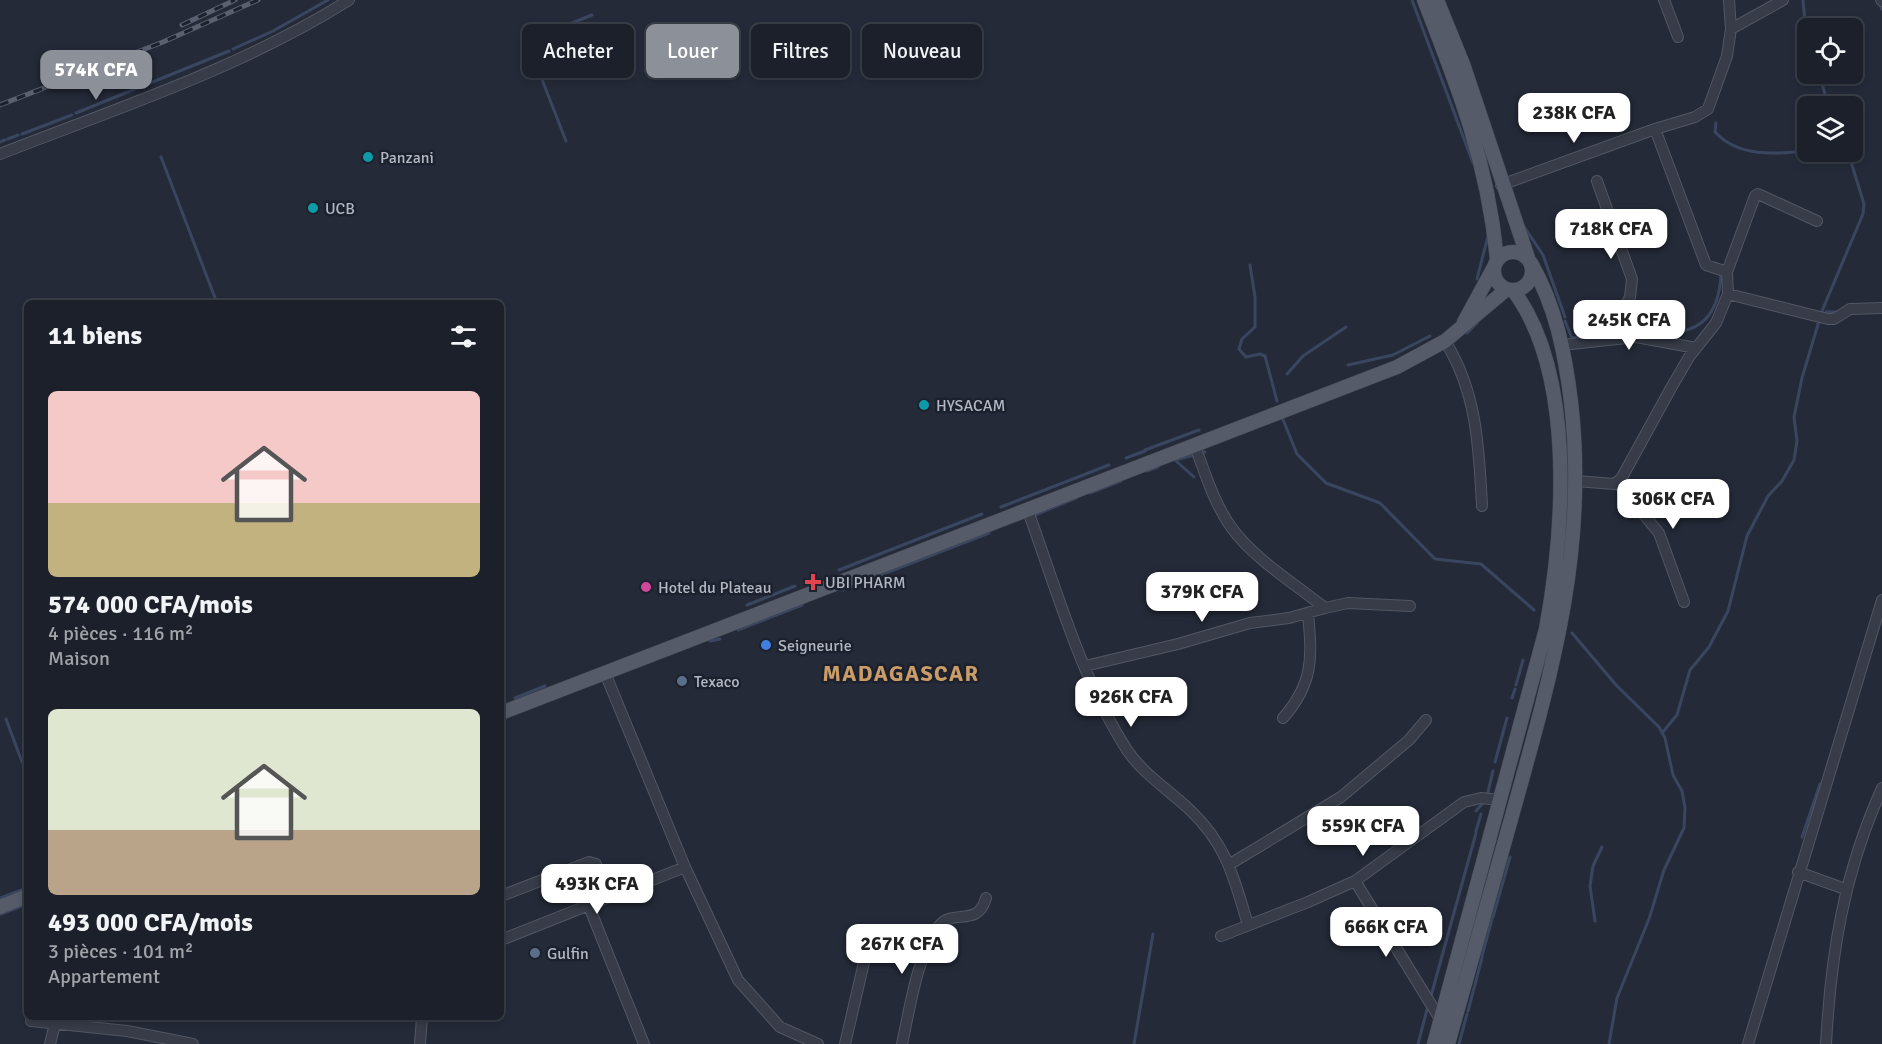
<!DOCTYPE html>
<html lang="fr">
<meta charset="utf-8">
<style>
body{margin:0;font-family:Signika,sans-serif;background:#282d36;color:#f1f3f6;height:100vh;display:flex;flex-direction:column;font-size:22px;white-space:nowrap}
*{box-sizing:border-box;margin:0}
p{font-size:20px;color:#a0a3a8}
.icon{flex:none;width:33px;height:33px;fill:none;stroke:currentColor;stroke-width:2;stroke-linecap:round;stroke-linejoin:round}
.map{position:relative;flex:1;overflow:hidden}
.panel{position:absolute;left:24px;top:300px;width:480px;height:720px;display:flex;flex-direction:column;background:#1b202a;border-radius:9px;box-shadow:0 3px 9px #0003,0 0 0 2px #393e47}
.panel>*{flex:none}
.banner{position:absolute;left:522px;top:24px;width:570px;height:54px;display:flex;gap:12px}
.controls{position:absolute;left:1797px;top:18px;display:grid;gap:12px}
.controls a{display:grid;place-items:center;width:66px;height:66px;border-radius:9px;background:#1b202a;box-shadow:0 3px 9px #0003,0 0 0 2px #393e47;font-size:30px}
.price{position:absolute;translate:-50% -51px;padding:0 14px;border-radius:12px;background:#fff;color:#222;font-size:20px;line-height:39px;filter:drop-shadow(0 2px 3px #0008)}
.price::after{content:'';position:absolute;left:50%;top:36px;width:18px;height:14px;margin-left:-9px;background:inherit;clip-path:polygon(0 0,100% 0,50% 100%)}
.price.selected{background:#8c9099;color:#fff}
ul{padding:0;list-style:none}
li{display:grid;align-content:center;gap:12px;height:318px;padding:0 24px}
li span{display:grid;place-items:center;height:186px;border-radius:9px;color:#555}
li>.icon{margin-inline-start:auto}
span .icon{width:108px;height:108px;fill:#fffc;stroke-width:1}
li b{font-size:26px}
h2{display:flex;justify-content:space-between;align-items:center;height:72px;padding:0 24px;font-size:26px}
.tag{padding:0 21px;border-radius:9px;background:#1b202a;box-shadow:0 3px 9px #0003,0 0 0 2px #393e47;font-size:21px;line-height:54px}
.tag.selected{background:#8c9099;color:#fff}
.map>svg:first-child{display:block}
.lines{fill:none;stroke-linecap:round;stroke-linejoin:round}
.stream{stroke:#3a4660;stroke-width:3}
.minor-casing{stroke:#525763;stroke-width:12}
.major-casing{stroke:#404551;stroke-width:15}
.minor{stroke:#373c48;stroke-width:10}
.major{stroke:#555b68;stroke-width:14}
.rail-casing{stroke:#59606f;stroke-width:5}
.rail{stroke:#1c212d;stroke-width:3;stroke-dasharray:9;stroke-linecap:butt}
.culture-dot{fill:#0f9aa8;stroke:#1c212d;stroke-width:2}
.health-dot{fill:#e0444e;stroke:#1c212d;stroke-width:2}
.hotel-dot{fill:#d1479c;stroke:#1c212d;stroke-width:2}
.shop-dot{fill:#3f7fe0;stroke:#1c212d;stroke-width:2}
.service-dot{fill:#5c6f8a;stroke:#1c212d;stroke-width:2}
.labels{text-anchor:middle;stroke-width:5;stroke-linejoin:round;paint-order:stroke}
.poi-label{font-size:16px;fill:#b2b7c4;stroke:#1c212d;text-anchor:start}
.district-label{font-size:22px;font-weight:bold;letter-spacing:1.5px;fill:#ca9d68;stroke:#1c212d}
</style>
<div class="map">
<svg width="1882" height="1044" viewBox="0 0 1882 1044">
<rect width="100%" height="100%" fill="#242a38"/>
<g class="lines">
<path class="stream" d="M1412,0L1473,163
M1803,0L1808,54
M1881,7L1882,9
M233,49L273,31L328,0
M1819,74L1825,94L1833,106
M76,113L229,51
M1716,123L1715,132C1739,158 1777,154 1808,151
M22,134L72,115
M8,139L18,135
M566,141L527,41L592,15
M0,142L5,140
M161,157L217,303
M1523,225L1543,255L1565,317
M1250,265L1255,297V327L1242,339L1239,349L1246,357L1260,354L1265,356L1277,401
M1477,279L1488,236
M1826,312H1838
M1565,321L1572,338L1596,334
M1615,331L1653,332
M1467,333L1477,323
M1661,333C1702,334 1719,314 1721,274
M1348,365L1393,355L1430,336
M1287,374L1303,356L1346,327
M1282,417L1297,454L1326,483L1380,503L1435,559L1481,564L1534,610
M1145,450L1199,430
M1126,458L1145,451
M1175,460L1205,452
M1176,461L1194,477
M1147,471L1158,467
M1090,493L1121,481
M1001,507L1109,465
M1035,515L1076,498
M839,570L982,514
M842,590L989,533
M747,605L795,586
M738,630L802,605
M1572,633L1617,686L1659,727L1665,738L1673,775L1682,791L1685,808L1684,828L1664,870L1649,919L1617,998L1609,1044
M710,641L720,639
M1516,685L1523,660
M515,698L545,686
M1512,698L1515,689
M6,719L22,762
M1662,733L1677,715L1690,670L1709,647L1728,611L1747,536L1768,496L1782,481L1794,460L1797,441L1794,417L1802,378L1822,311L1863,214L1864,204L1848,152
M1495,762L1507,718
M1487,796L1493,771
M1476,811L1484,802
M1476,831L1481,814
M1802,837L1820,784
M0,898L27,888
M1,914L27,904
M1493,917L1510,857
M1595,921L1590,886L1593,866L1602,847
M1482,956L1492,919
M1431,996L1476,833
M1468,1011L1482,958
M1134,1044L1153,934
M1418,1044L1428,1006
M1459,1044L1467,1014"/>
<g class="minor-casing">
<path id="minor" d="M1664,0L1678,37
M1881,0L1882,1
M1731,29L1783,0
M0,154C118,108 241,68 349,0
M1597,181L1632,279L1630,297L1608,338
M1501,185L1655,129
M1727,272L1706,265L1655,129L1695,117L1708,109L1727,56L1731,29L1729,0
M1728,294L1828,319H1834L1850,309L1882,308
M1445,341C1477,392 1479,448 1482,506
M1562,345L1636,337L1696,348
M1195,446C1205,473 1214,503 1231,527C1254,559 1294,583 1325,608L1348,603L1410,606
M1576,481L1614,484L1621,479L1671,388L1689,357L1716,323L1728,294L1727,272L1755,196L1758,194L1817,221
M1617,482L1659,533L1684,602
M1028,511C1057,591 1081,678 1127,750C1143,774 1169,790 1190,810C1227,845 1234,878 1248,925
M1085,666L1178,644L1250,623L1289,618L1325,608
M605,673L685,867L738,980L780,1027L818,1044
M1283,718C1314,683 1312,657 1308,613
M1230,864L1341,797L1409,740L1426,720
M1798,872L1845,889
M1355,881L1440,1019
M501,896L589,862L596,864L606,897
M588,904L644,1044
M1221,936L1308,902L1355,881L1464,802L1481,798L1500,800
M501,940L685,867
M31,1021L127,1031L193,1044
M50,1044L55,1024
M420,1044L422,1017
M845,1044L865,958
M902,1044C910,1008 917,955 939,926C953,908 978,928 986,898
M1748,1044L1882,600
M1826,1044C1831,952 1844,873 1882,788"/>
</g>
<g class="major-casing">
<path id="major" d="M1424,0C1459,89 1488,163 1497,260
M1437,0L1463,64L1528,258
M1494 271a19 19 0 1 1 38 0a19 19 0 1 1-38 0Z
M1464,322L1495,265
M501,713L1397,367L1445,341L1507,289
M0,907L27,896
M1434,1044L1546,629C1564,531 1576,374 1513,290
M1448,1044C1470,967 1491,889 1513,812C1552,672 1588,549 1571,402C1565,353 1556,307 1531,263"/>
</g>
<use href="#minor" class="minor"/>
<use href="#major" class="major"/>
<g class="rail-casing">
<path id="rail" d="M182,25L235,0
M0,105L163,42L258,0"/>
</g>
<use href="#rail" class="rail"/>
</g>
<g class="culture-dot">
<circle cx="368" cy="157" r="6"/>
<circle cx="313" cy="208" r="6"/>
<circle cx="924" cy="405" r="6"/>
</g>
<path class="health-dot" d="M810 573h6v6h6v6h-6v6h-6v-6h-6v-6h6z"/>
<circle class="hotel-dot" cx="646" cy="587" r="6"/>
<circle class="shop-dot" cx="766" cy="645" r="6"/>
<g class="service-dot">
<circle cx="682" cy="681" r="6"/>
<circle cx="535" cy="953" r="6"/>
</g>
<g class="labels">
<g class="poi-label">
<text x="380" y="163">Panzani</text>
<text x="325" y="214">UCB</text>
<text x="936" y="411">HYSACAM</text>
<text x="825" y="588">UBI PHARM</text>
<text x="658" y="593">Hotel du Plateau</text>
<text x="778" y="651">Seigneurie</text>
<text x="694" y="687">Texaco</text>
<text x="547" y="959">Gulfin</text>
</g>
<g class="district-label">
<text x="901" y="681">MADAGASCAR</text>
</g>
</g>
</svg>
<div class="controls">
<a><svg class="icon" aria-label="locate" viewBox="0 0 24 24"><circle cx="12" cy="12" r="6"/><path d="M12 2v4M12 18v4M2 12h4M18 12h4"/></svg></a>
<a><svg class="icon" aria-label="layers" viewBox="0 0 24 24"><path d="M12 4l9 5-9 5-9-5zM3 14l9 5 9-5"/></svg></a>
</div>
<b class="price selected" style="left:96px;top:101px">574K CFA</b>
<b class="price" style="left:1574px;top:144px">238K CFA</b>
<b class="price" style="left:1611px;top:260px">718K CFA</b>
<b class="price" style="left:1629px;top:351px">245K CFA</b>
<b class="price" style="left:1673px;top:530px">306K CFA</b>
<b class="price" style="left:1202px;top:623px">379K CFA</b>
<b class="price" style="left:1131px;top:728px">926K CFA</b>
<b class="price" style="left:1363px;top:857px">559K CFA</b>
<b class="price" style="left:597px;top:915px">493K CFA</b>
<b class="price" style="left:1386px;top:958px">666K CFA</b>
<b class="price" style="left:902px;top:975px">267K CFA</b>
<div class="banner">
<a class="tag">Acheter</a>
<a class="tag selected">Louer</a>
<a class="tag">Filtres</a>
<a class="tag">Nouveau</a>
</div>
<section class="panel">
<h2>11 biens<svg class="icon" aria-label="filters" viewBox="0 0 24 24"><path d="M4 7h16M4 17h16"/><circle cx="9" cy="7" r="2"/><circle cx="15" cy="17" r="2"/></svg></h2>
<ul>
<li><span style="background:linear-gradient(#f6c9c9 60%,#c2b280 0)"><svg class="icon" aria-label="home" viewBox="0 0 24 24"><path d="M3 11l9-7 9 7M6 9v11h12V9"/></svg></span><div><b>574 000 CFA/mois</b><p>4 pièces · 116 m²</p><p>Maison</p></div></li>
<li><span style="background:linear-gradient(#dfe7d0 65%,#b9a48a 0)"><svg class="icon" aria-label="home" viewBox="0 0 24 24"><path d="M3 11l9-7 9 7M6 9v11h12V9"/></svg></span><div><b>493 000 CFA/mois</b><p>3 pièces · 101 m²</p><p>Appartement</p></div></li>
</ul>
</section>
</div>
